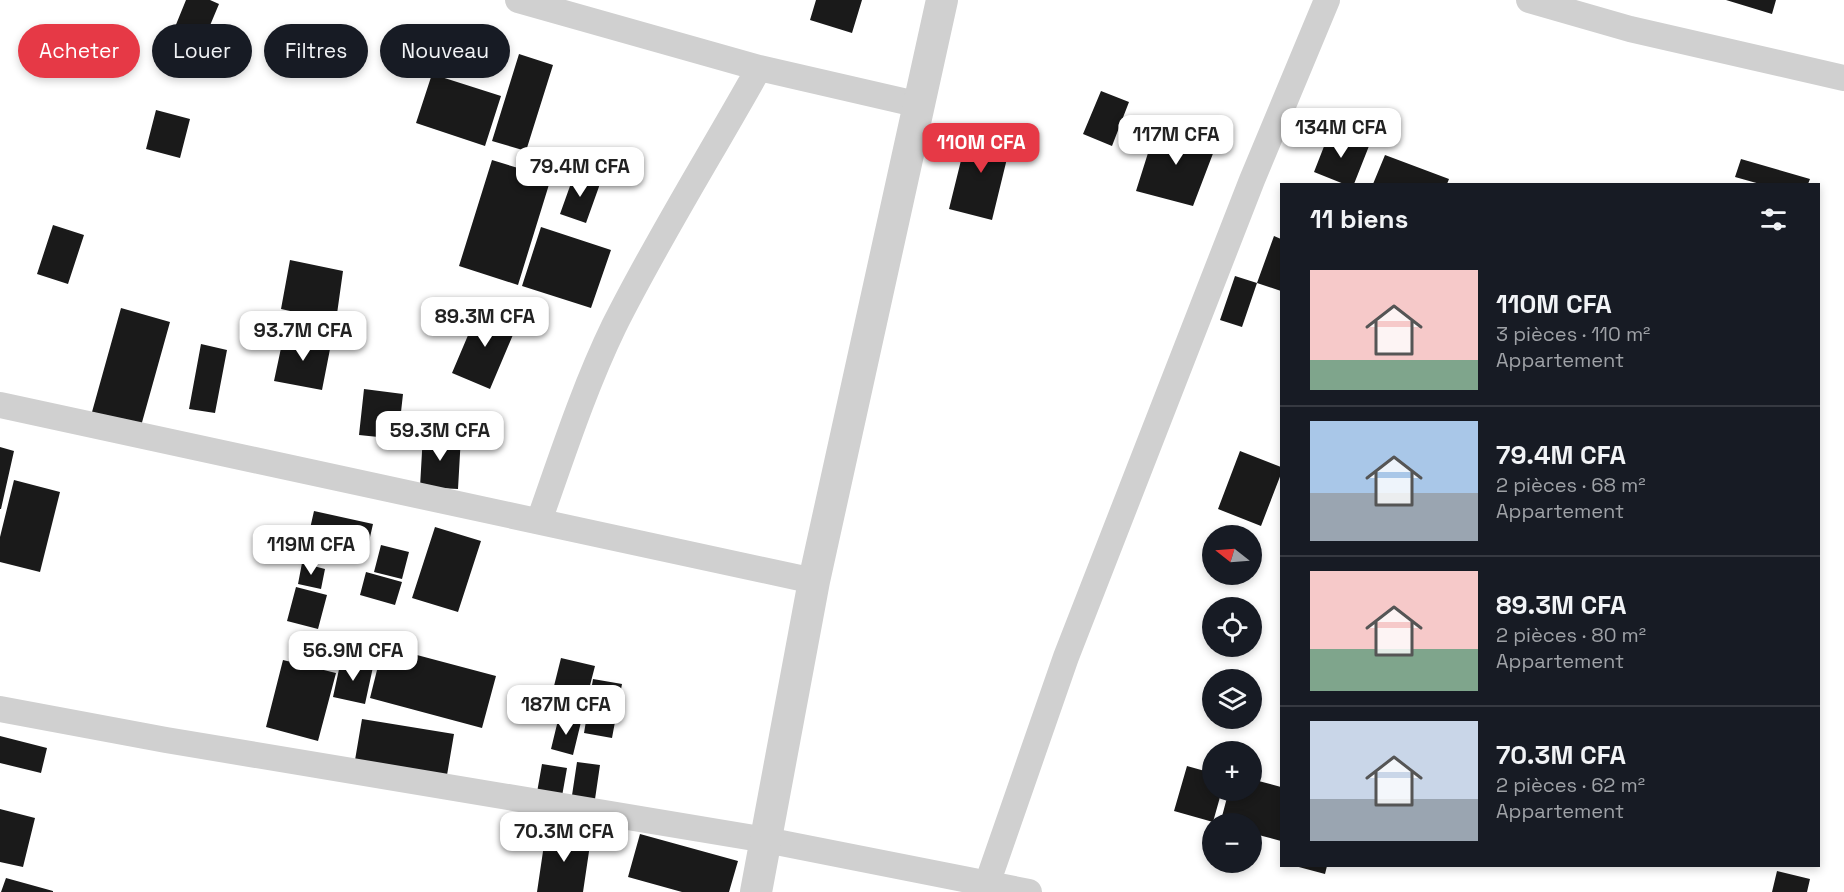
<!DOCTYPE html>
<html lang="fr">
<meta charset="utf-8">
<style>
body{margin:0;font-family:"Space Grotesk",sans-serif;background:#20242c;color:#f1f3f6;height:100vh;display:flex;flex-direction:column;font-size:22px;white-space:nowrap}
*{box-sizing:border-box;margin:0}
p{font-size:20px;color:#9ea1a6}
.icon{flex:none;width:33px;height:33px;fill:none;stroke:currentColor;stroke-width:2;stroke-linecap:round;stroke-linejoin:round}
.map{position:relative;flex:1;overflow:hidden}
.panel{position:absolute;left:1280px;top:183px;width:540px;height:684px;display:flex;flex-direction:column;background:#171b24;border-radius:0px;box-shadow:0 3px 9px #0003}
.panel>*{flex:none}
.guide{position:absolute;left:18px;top:24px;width:570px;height:54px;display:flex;gap:12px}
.needle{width:39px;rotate:287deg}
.fabs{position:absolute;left:1202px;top:525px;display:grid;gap:12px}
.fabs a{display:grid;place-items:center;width:60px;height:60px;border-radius:50%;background:#171b24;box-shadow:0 3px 9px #0003;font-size:30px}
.price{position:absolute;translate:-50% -51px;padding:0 14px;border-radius:12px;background:#fff;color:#222;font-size:20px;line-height:39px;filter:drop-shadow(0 2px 3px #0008)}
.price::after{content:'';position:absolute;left:50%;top:36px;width:18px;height:14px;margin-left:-9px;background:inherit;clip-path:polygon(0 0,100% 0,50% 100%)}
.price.active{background:#e63946;color:#fff}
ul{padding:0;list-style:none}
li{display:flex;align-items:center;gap:18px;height:150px;padding:0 30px}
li+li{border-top:2px solid #363941}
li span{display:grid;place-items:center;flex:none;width:168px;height:120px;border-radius:0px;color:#555}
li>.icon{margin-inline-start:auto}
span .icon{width:72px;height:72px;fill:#fffc;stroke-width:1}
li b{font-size:26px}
h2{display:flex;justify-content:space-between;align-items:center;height:72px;padding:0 30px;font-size:26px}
.pill{padding:0 21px;border-radius:27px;background:#171b24;box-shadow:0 3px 9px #0003;font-size:21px;line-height:54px}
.pill.active{background:#e63946;color:#fff}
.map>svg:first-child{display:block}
.building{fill:#1a1a1a}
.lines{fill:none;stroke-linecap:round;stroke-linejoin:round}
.minor{stroke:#d0d0d0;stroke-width:26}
.tertiary{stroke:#d0d0d0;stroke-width:32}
</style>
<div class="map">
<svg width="1844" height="892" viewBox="0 0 1844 892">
<rect width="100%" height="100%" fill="#fff"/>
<path class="building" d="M186,0H210L219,4L193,66L164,54Z
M816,0H862L852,33L810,20Z
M1726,0H1776L1772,14Z
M519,54L553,65L526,151L492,141Z
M432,74L501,96L485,146L416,123Z
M1101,91L1129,102L1112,146L1083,134Z
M156,110L190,119L180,158L146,149Z
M1169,124L1217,143L1193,206L1136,191L1154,134L1164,136Z
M969,128L1012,138L992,220L949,209Z
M1330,131L1369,146L1354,184H1344L1314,172Z
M1385,155L1449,179L1447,184H1373Z
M1741,159L1810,179L1808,184H1760L1735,177Z
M492,160L551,178L518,285L459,266Z
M575,172L601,181L586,223L560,214Z
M53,225L84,235L68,284L37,274Z
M541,227L611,250L591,308L522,286Z
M1274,236L1281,239V291L1257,283Z
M290,260L343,271L336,321L281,309Z
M1235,276L1257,283L1242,327L1220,320Z
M480,307L518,323L490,389L452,373Z
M121,308L170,322L141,426L92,412Z
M284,334L331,344L322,390L274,381Z
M201,344L227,350L215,413L189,409Z
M364,389L403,394L398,439L359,435Z
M423,434L461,436L458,489L420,487Z
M0,447L14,451L1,509H0Z
M1240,451L1281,467V474L1261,526L1218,509Z
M14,480L60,492L40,572L0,562V537Z
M314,511L373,524L368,546L309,533Z
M435,527L481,541L458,612L412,598Z
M381,545L409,552L402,579L374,572Z
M302,563L325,569L321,589L298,584Z
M366,572L402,582L395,605L360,595Z
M296,587L327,595L318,629L287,621Z
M383,646L496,676L482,728L370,698Z
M561,658L595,666L587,697L553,690Z
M283,660L336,673L318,741L266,727Z
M341,660L373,667L365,704L333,697Z
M593,679L622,684L612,738L584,733Z
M559,716L581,722L573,755L551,749Z
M362,719L454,734L446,781L354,766Z
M0,736L47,748L41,773L0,763Z
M577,762L600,765L594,806L571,802Z
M542,764L567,768L561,802L536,798Z
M1187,766L1212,773V790H1222L1213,822L1174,811Z
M1251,779L1281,787V841L1251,833V824H1220L1229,790H1251Z
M0,809L35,818L23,867L0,862Z
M546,831L591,838L583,892H537Z
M640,834L738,861L729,892H682L628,877Z
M1295,866H1327L1325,874Z
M1777,871L1810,879L1807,892H1772Z
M6,878L53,891V892H1Z"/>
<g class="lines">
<path class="minor" d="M518,0L759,68L920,105
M1529,0L1630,29L1844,78
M0,405L814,581
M539,521C562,456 584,388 614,326C658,238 711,154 759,68
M0,709L166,740L766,840L1029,892
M987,884L1066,657L1252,180L1327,0"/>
<path class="tertiary" d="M756,892L814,581L942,0"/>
</g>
</svg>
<div class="fabs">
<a><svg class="needle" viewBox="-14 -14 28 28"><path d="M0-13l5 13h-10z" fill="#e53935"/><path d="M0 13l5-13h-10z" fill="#9ea1a6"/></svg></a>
<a><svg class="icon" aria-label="locate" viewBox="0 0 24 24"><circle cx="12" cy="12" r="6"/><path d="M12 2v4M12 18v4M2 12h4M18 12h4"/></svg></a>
<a><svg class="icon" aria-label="layers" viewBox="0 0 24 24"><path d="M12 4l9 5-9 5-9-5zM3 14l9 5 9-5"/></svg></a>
<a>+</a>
<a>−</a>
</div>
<b class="price" style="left:1341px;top:159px">134M CFA</b>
<b class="price" style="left:1176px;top:166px">117M CFA</b>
<b class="price active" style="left:981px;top:174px">110M CFA</b>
<b class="price" style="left:580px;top:198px">79.4M CFA</b>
<b class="price" style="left:485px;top:348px">89.3M CFA</b>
<b class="price" style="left:303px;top:362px">93.7M CFA</b>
<b class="price" style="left:440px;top:462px">59.3M CFA</b>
<b class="price" style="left:311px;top:576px">119M CFA</b>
<b class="price" style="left:353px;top:682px">56.9M CFA</b>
<b class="price" style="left:566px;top:736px">187M CFA</b>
<b class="price" style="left:564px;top:863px">70.3M CFA</b>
<div class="guide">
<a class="pill active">Acheter</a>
<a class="pill">Louer</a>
<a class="pill">Filtres</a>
<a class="pill">Nouveau</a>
</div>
<section class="panel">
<h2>11 biens<svg class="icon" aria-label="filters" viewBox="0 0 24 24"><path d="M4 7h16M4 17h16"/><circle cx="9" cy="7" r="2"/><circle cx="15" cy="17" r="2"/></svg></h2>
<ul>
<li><span style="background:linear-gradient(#f6c9c9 75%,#7fa58c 0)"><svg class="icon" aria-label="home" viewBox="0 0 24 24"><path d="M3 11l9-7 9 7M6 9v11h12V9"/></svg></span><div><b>110M CFA</b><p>3 pièces · 110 m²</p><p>Appartement</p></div></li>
<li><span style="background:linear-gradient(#a9c7e8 60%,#9aa5b1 0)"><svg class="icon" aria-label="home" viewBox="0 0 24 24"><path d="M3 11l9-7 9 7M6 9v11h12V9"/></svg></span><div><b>79.4M CFA</b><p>2 pièces · 68 m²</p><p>Appartement</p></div></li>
<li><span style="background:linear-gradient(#f6c9c9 65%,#7fa58c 0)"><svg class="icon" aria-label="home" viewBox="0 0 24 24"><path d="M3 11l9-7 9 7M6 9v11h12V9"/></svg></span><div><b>89.3M CFA</b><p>2 pièces · 80 m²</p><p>Appartement</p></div></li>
<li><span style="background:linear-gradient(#c9d6e8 65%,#9aa5b1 0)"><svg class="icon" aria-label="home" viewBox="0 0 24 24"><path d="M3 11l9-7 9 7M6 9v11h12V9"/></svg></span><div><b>70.3M CFA</b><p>2 pièces · 62 m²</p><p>Appartement</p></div></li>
</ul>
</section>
</div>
